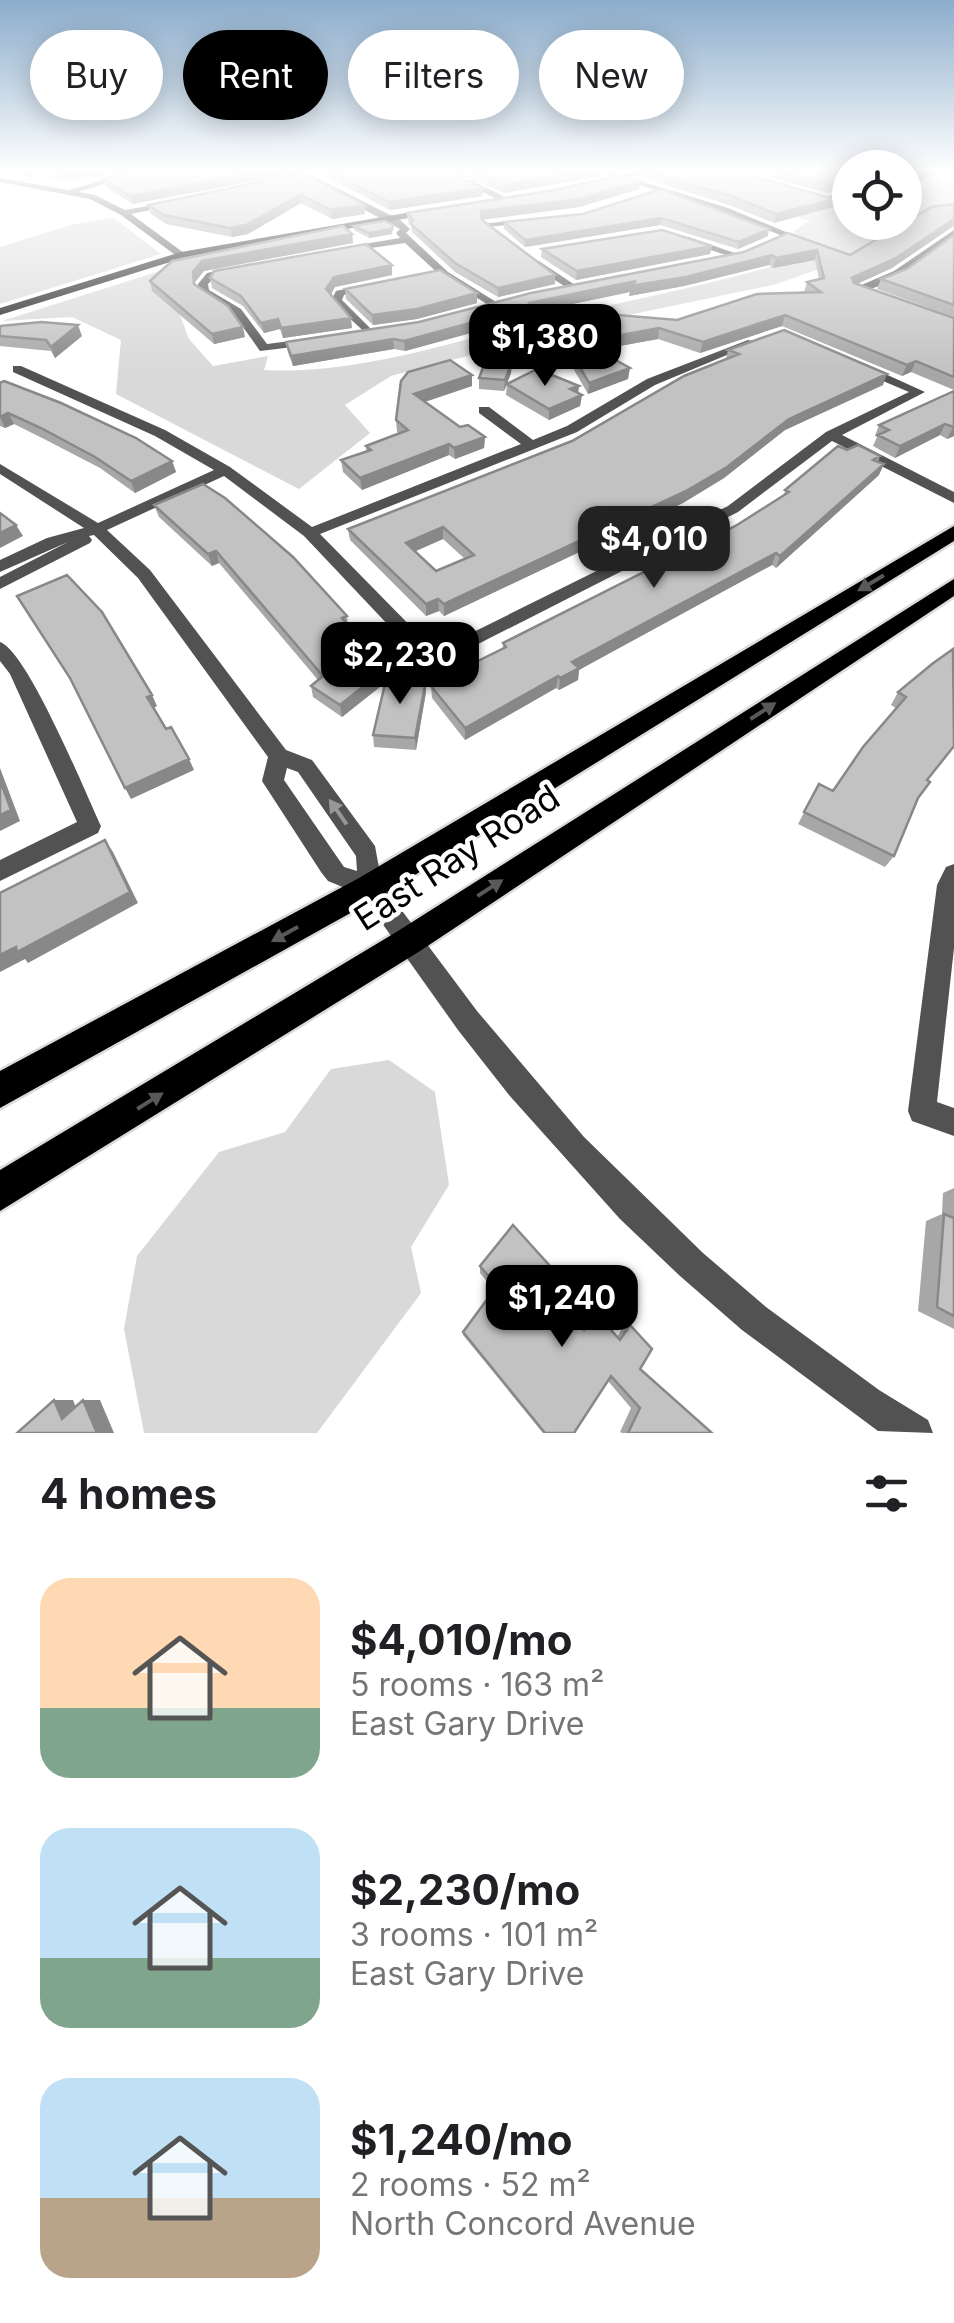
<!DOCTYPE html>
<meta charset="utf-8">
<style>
body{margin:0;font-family:Inter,sans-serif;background:#f2f2f2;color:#202124;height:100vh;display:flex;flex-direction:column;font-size:38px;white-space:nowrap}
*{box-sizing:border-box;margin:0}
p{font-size:32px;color:#757577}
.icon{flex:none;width:55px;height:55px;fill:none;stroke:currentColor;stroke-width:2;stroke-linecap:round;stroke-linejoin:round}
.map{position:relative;height:1433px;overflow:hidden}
.side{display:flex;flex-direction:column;background:#fff;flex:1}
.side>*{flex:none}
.guide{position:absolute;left:30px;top:30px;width:895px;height:90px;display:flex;gap:20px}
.controls{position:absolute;left:832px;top:150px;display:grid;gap:20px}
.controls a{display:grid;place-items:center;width:90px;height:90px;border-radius:50%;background:#fff;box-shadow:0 5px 25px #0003;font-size:50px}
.price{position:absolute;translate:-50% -85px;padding:0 22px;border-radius:20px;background:#000;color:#fff;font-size:32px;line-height:65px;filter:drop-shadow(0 2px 5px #0008)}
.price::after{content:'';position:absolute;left:50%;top:60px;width:30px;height:22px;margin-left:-15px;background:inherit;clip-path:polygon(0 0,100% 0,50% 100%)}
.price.on{background:#222;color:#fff}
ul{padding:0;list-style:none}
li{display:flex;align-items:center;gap:30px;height:250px;padding:0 40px}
li span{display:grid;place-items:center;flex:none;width:280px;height:200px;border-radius:30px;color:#555}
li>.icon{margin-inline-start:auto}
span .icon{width:120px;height:120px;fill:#fffc;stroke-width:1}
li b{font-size:42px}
h2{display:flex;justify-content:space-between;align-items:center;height:120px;padding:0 40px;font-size:42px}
.pill{padding:0 35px;border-radius:45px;background:#fff;box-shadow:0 5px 25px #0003;font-size:35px;line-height:90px}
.pill.on{background:#000;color:#fff}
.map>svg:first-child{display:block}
.green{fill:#d9d9d9}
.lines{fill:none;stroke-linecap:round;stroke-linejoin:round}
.primary-casing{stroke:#dbdbdb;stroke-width:5}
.street{fill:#525252;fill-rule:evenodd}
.secondary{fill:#1f1f1f;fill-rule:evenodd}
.primary{fill:#000;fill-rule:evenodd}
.wall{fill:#a7a7a7;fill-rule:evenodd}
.shaded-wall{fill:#888}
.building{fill:#c2c2c2;stroke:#888;stroke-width:2.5;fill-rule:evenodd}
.oneway{fill:#595959}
.oneway2{fill:#979797}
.labels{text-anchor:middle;stroke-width:9;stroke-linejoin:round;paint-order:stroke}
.street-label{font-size:35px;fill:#000;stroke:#fff}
</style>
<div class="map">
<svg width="954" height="1433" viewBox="0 0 954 1433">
<rect width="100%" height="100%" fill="#fff"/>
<path class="green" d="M954,179V209L905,220V205L926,186Z
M820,203L850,209V222L896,223L848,259L773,285L600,321L391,376L345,405L370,433L299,489L116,394L121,340L72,317L2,321L163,270L189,339L213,366L268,356L264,370C357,375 451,342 541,321C638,298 734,281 829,249L796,239L794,231L809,221L792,215Z
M114,218L161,254L0,304V247L74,224Z
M389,1060L435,1092L449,1185L411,1247L421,1293L317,1433H144L124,1329L137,1256L219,1152L285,1132L331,1069Z"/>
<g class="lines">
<g class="primary-casing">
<path id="primary" d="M954,526V541L381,896L0,1108V1071L359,878Z
M954,579V596L420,951L0,1211V1170L398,931Z"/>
</g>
<path class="street" d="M134,171H145L78,192L95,195L125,210L175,201V205L131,214L184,253V257H178L121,215L90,199L0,182V178L68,190Z
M597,171H608L728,208L793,235L785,237L722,212Z
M307,173L400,220L410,229L406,233L448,272L501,305L492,307L441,276L405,243L337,253L340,248L400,238L396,233L400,229L304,177Z
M466,180H472L510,200L503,202L466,184Z
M850,185V191L832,202L807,196L811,193L828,197Z
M533,218L530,223L487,227L482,224Z
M954,230V237C932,253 877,299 852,289L894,271Z
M683,237H689L743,256L735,258L683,241Z
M531,261H539L578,287L569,289L531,265Z
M237,266L241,271L215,277L208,284L209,290L241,309L267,344L314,338L318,340V344L260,351L233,313L200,293L198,284L207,273Z
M372,283L377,286L376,288L344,295L342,300L375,333V337L371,338L331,301L336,291Z
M748,340L758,342L655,385L577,432L320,534L435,651L728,506L826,432L909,392L857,370V364L861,363L925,392L842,435L954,492V503L832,441L738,512L433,667L426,665L304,536L224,476L107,530L150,570L286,750L312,760L375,846L382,884L477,1011L584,1137L703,1253L766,1307L879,1390L928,1420L933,1433L878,1431L742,1330L680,1276L620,1219L509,1095L458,1030L362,895L328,881L321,872L262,781L268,757L138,578L94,535L89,536L92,540L90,543L0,589V577L68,542L0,572V560L47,538L84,528L0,474V464L98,523L214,470L155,436L13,372V366H21L165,430L230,467L312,527L521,444L479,413V407H489L533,440L567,426L647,379ZM287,768L298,772L356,856L357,871L344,867L284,780Z
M0,642C28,652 85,792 101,826L98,833L0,881V860L77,822L10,674L0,661Z
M954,864V948L937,1102L954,1108V1136L912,1121L908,1111L937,885L946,867Z"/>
<path class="secondary" d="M639,171H651L600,184L596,182Z
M434,208L437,213L183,258L0,315V308L181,252Z"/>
<use href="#primary" class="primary"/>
</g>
<path class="wall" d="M5,171H122L94,178L91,176L64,181L39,174L29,177Z
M131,171L133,204L106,187L103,179Z
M323,171H600L599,176L504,193L466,176L464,178L483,188V196L390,210L325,176Z
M642,171H735L830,198L850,188V207L840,205L774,223L729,205L641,177Z
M746,171H850L828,193Z
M905,171H954V172L934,173L905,190Z
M303,173L364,205L365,214L332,219L301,203L248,234L232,237L166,224L151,214L148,205Z
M639,189L579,207L482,219L555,284L498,297L455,272L412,232L411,226L408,222L407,213Z
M661,189L768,236L738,249L660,225L525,247L504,229V222L583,214Z
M954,204V227H952L892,268L857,284L954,318V390L911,372L902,376L782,326L700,353L658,339L597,350L628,379L588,394L566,356L546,360L557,341L555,338L556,327L567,334L677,320L804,292L807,282L819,279L815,260L773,268L769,265L684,286L629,296L630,292L529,313V317L405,351L394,349L293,366L288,352L286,342L419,322L744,252L788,233L850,255Z
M393,225L392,234L369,238L354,230V226Z
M352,234L353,243L204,271L195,282V285L245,337L214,344L152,291L150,281Z
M954,235V317L877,289L881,279L907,269Z
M712,246L710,254L576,280L541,257L542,249Z
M392,275L335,287L331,294L352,328L283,338L280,329L264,333L243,306L212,288L210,278Z
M345,289L477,303L417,319L373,325L346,299Z
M0,326L82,336L55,358L51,351L0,346Z
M728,350L883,385L785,430L724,478L683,503L444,616L439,611L426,616L350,540L348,529L572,441L726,359ZM443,539L465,559L436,571L415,551Z
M512,362L511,373L507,384L578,393L582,395L580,406L549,420L506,395L507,385L504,391L479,389V378Z
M401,381L472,386L425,402L460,427L485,437L484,448L455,459L449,455L362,490L343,472L341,460L366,451V446L399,433L397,432L396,420Z
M0,383L172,461L176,472L135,493L100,468L46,440L14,424L5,428L0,426Z
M954,391V436L947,439L940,435L895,458L873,446L877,437L875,436L879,425Z
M847,450L880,456L878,462L879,475L776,568L772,565L608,653L579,670L578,680L559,690L556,688L465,740L432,698L431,686L470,669V665L503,648V643L737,525L784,496L785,490Z
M154,505L347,616L348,626L366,655L364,656L386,677L400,679L426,692L416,750L374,747L373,735L385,683L342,717L313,697L311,686L318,680L219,563L212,566L159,517Z
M932,664L928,780L917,799L894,856L885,867L798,824L819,784L833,791L897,709L891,705L898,692Z
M954,1188V1329L918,1311L926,1221L942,1214L943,1193Z
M480,1266L550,1291L582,1328L589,1317L595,1312L617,1337L622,1329L630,1325L640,1369L712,1433H622L620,1432L631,1408L608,1381L574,1433H543L463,1335V1332L494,1290L480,1273Z"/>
<path class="shaded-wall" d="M26,171H37L39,174L29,177Z
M73,171H89L91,176L64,181L61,173Z
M92,171H122L94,178Z
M263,171H305L133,204L130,196Z
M585,171H600L599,176L504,193L505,185Z
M928,171H935L934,173L905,190V184Z
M850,175V182L828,193L830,185Z
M640,181L639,189L579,207L481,220V211Z
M483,188V196L390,210L389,202Z
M300,195L301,203L248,234L232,237L230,228Z
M843,197L840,205L774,223L776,214Z
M364,205L365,214L332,219L331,210Z
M661,218L660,225L525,247V240Z
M954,219L952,227L892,268L848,288L852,278Z
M393,225L392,234L369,238V233Z
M769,229L768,236L738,249L739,242Z
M352,234L353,243L204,271L195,282L196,294L193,272L202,261Z
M712,246L710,254L576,280L577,271Z
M817,250L815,260L773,268L776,258Z
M772,255L769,265L684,286L629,296L630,292L529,313V317L405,351L404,341L529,303Z
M392,265V275L335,287L328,299L326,289L334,277Z
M555,275V284L498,297V288Z
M477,293V303L417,319L373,325L372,315Z
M785,315L782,326L700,353L703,342Z
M351,318L352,328L283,338L281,328Z
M278,319L280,329L264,333L261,323Z
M78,325L82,336L55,358L51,347Z
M243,327L245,337L214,344L212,334Z
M659,328L658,339L582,353L583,342Z
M393,339L394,349L293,366L291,356Z
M567,345L566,356L546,360L547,349Z
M916,361L911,372L902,376L907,365Z
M512,362L511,373L504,391L505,380Z
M630,368L628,379L588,394L589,383Z
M887,374L883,385L785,430L724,478L683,503L444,616V604L789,419Z
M472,375V386L415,405L414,394Z
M579,386L578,397L582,395L580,406L549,420V409L570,389Z
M8,413L14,424L5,428L0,417Z
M945,424L940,435L895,458L900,446Z
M953,427H954V436L947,439Z
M485,437L484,448L455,459L454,448Z
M449,444V455L362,490L360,478Z
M172,461L176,472L135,493L131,481Z
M884,464L879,475L776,568L780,556Z
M16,525L23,536L0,548V533Z
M443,527V539L407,555L406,543Z
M216,551L219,563L212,566L208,554Z
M776,553L772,565L579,670L578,680L559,690L560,678L572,662Z
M438,599L439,611L426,616V604Z
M364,643L366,655L354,660L352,649Z
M385,669L387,681L342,717L340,705Z
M558,676L556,688L465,740V728Z
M426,680V692L416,750L415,738Z
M152,695L157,706L152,709L147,697Z
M189,759L194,770L131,799L125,788Z
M0,768L20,821L0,831Z
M105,840L113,852L138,903L28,963L25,959L0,972V955Z
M54,1400H73L80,1418L62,1419Z
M83,1400H100L114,1433H97Z"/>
<path class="building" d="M131,171H263L130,196L103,179Z
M328,171H464L462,172L464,179L483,188L389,202Z
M471,171H585L505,185Z
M646,171H735L830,198L850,188V198L843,197L776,214L731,196Z
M777,171H850V175L830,185Z
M905,171H928L905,184Z
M303,173L364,205L331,210L300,195L246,225L230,228L164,215L148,205Z
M620,175L640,181L580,199L481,211L482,220L555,275L498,288L455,263L411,224L413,220L407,213L555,190Z
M661,189L769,229L739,242L661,218L525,240L504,222L583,214Z
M954,204V219L896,258L852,278L854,283L954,318V377L916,361L907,365L785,315L703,342L659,328L583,342L630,368L589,383L567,345L547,349L562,338L556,327L567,334L594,313L677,320L757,294L821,292L807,282L824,278L817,250L776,258L772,255L686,277L630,286L636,281L529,303V307L404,341L393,339L291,356L286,342L419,322L531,293L744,252L788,233L850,255L931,207Z
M385,221L393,225L392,229L369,233L354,226Z
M343,226L352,234L202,261L193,272L194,284L228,306L243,327L212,334L150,281L172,261Z
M662,230L712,246L577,271L542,249Z
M954,235V305L881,279L907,269Z
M366,244L392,265L334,277L326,289L351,318L281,328L278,319L261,323L241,296L210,278L214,271Z
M440,270L477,293L417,309L372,315L345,289Z
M41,322L78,325L51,347L46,340L0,336V326Z
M784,330L887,374L789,419L727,467L686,491L444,604L438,599L426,604L348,529L572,441L684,376L739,354L728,350ZM443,527L474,555L436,571L406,543Z
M450,360L472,375L414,394L460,427L468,425L485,437L454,448L449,444L360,478L341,460L371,450L366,446L408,430L396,420L401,381L408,372Z
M486,360L512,362L505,380L479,378Z
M537,369L579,386L570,389L582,395L549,409L507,384Z
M4,381L61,403L136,438L172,461L131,481L95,457L41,428L8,413L0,417V383Z
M954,391V427L945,424L900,446L878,435L889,430L879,425Z
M858,445L880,456L873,460L884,464L780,556L776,553L611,641L572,662L579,668L560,678L558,676L465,728L431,686L472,668L470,665L506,647L503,643L737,525L789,492L785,490L838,446L847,450Z
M203,484L225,498L293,557L347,616L342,618L364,643L352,649L385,669L340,705L311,686L323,676L216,551L208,554L154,505Z
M0,513L16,525L0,533Z
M67,575L102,612L152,695L147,697L166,729L171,727L189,759L125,788L70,678L17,596Z
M953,649L954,746L927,780L930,782L918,798L894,856L804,812L819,784L833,791L863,747L906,697L898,692L932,664Z
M388,671L400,679L426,680L415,738L373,735Z
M0,780L11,810L0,815Z
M105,840L130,892L17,952L16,947L0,955V893Z
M944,1214L954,1218V1316L937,1307Z
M513,1225L560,1277L550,1291L584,1330L595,1312L620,1340L630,1325L652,1349L640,1369L712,1433H628L640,1408L611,1376L574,1433H545L463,1332L497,1286L480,1266Z
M54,1400L62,1419L83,1400L97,1433H17Z"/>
<defs><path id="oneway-solid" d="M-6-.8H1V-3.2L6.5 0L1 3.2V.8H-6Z" transform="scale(2.5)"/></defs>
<g class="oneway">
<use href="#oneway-solid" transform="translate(871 583) rotate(149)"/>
<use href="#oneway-solid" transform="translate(763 711) rotate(-33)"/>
<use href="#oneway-solid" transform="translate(490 888) rotate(-33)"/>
<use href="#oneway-solid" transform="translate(285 934) rotate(151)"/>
<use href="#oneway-solid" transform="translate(150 1101) rotate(-32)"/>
</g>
<use class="oneway2" href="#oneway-solid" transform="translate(338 812) rotate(-125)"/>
<linearGradient id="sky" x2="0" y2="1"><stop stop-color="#8baccb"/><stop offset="0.46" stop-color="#fff"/><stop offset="1" stop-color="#fff" stop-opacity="0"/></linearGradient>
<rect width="954" height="371" fill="url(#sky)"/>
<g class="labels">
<g class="street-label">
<text transform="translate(457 858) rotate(-33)" y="12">East Ray Road</text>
</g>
</g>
</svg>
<div class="controls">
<a><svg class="icon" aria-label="locate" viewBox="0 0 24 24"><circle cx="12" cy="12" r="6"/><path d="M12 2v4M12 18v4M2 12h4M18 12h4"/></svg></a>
</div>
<b class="price" style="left:545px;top:389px">$1,380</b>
<b class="price on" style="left:654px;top:591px">$4,010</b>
<b class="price" style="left:400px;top:707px">$2,230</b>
<b class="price" style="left:562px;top:1350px">$1,240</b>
<div class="guide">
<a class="pill">Buy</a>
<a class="pill on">Rent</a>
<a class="pill">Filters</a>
<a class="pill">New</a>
</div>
</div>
<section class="side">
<h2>4 homes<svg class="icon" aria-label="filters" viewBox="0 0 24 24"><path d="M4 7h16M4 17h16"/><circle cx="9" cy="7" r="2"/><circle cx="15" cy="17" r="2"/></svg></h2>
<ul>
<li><span style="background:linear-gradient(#ffd9b3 65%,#7fa58c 0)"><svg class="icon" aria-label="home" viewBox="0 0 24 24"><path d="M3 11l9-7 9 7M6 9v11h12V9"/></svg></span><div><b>$4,010/mo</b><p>5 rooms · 163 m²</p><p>East Gary Drive</p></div></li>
<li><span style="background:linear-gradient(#bfe0f5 65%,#7fa58c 0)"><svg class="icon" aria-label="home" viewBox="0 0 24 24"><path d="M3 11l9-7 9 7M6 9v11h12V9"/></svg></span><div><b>$2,230/mo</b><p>3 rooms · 101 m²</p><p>East Gary Drive</p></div></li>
<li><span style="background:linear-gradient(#bfe0f5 60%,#b9a48a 0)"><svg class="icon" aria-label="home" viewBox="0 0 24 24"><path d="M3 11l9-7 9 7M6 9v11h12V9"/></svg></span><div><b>$1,240/mo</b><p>2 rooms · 52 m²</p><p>North Concord Avenue</p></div></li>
</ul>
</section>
